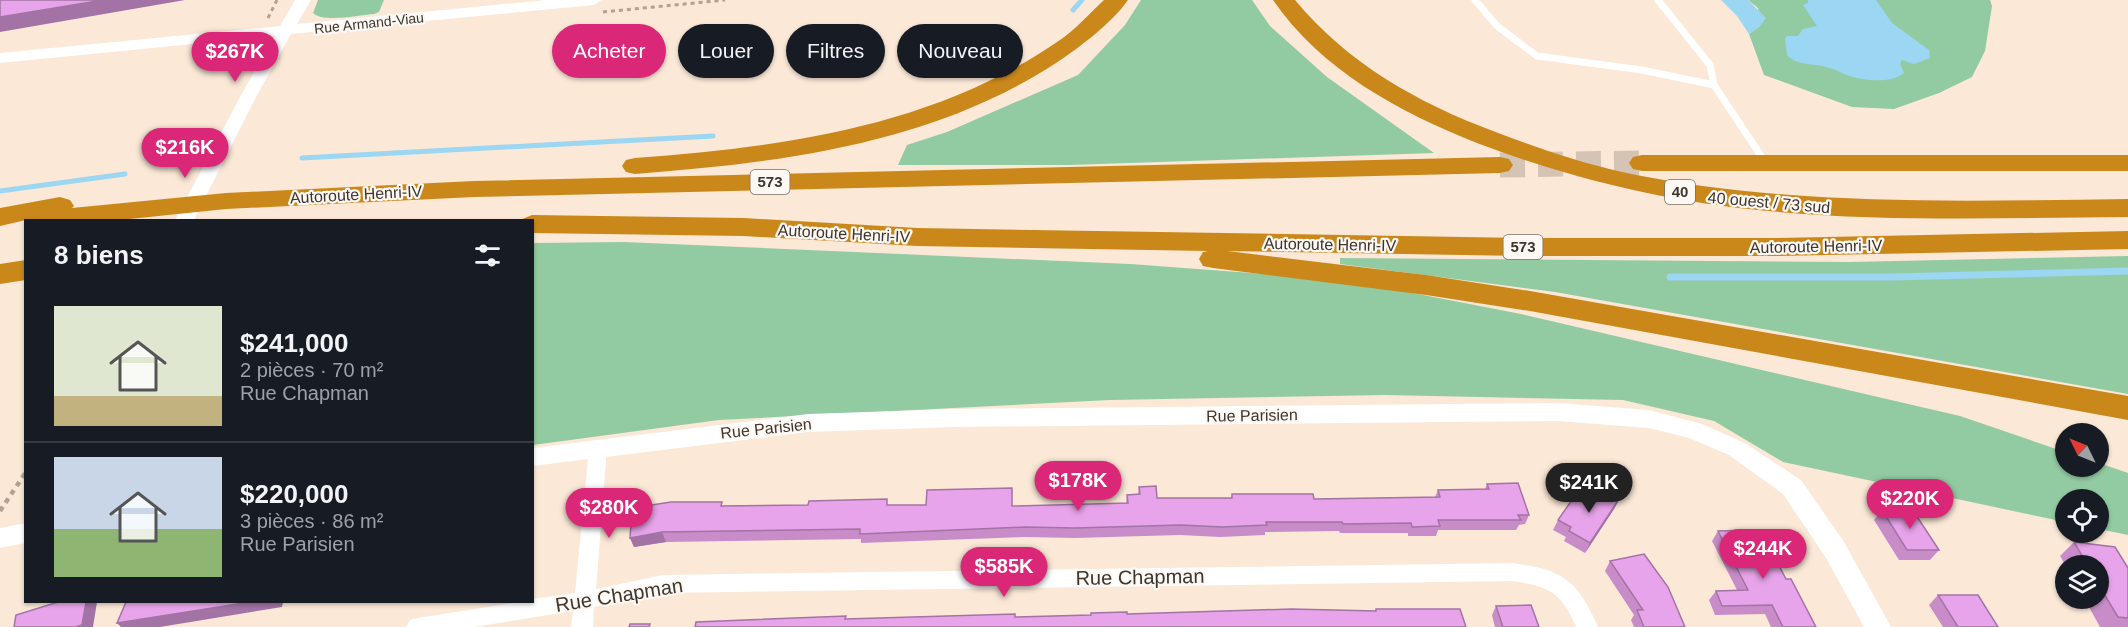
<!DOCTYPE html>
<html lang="fr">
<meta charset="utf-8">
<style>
body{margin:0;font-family:Arial,sans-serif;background:#20242c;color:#f1f3f6;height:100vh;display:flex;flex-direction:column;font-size:22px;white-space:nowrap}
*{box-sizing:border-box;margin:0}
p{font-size:20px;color:#9ea1a6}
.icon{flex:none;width:33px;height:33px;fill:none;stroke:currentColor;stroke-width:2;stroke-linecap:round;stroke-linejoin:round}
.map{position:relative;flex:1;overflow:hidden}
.details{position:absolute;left:24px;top:219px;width:510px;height:384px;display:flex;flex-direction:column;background:#171b24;border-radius:0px;box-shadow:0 2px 4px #0004}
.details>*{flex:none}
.guide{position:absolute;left:552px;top:24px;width:570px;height:54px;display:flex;gap:12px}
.needle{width:39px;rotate:313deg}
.tools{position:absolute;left:2055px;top:423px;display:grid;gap:12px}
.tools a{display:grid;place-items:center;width:54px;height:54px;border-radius:50%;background:#171b24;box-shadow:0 2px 4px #0004;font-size:30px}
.price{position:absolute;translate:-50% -51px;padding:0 14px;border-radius:21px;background:#db2777;color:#fff;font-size:20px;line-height:39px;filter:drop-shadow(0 2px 3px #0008)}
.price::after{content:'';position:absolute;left:50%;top:36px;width:18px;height:14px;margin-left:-9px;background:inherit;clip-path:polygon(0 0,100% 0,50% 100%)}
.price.on{background:#222;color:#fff}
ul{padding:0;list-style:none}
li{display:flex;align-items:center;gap:18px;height:150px;padding:0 30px}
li+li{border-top:2px solid #363941}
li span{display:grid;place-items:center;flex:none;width:168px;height:120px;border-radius:0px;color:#555}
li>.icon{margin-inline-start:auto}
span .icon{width:72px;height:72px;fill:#fffc;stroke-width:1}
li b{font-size:26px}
h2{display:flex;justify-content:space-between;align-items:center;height:72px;padding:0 30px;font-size:26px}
.tag{padding:0 21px;border-radius:27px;background:#171b24;box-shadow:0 2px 4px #0004;font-size:21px;line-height:54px}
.tag.on{background:#db2777;color:#fff}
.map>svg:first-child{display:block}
.green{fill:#92cba2}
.water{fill:#9bd6f3}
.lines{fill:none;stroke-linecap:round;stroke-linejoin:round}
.stream-far1{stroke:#9bd6f3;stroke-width:5}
.stream{stroke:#9bd6f3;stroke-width:7}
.motorway-tunnel{stroke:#d5c4b5;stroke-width:25;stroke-dasharray:25 13;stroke-linecap:butt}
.path-far1{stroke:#b1a294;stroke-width:3;stroke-dasharray:4 4;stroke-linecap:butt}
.path{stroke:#b1a294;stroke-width:4.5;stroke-dasharray:5 5;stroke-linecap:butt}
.service{stroke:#fff;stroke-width:7}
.minor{fill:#fff;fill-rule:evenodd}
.tertiary{fill:#fff;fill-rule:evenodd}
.motorway{fill:#ca881b;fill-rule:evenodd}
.wall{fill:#c88dc9}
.shaded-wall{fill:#a273a4}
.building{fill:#e8a4ea;stroke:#a273a4;stroke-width:1.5}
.labels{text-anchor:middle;stroke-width:4.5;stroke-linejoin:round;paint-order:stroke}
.far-street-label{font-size:14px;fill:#3e352d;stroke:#fdf8f4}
.shield{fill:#fdf8f4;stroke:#777069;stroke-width:1.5}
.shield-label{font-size:15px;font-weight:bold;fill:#3e352d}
.street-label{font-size:16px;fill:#3e352d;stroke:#fdf8f4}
.near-street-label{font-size:20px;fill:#3e352d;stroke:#fdf8f4}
</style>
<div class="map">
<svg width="2128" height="627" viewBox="0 0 2128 627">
<rect width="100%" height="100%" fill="#fbe8d7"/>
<path class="green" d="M318,0H384L379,12L374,14C359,15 323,23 313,13Z
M1141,0H1252L1270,26L1327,77L1434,153L1069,165H898L907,145L947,132L1078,75L1125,25Z
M1748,0H1990L1992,6L1985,51L1972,77L1939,93L1894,109L1852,107L1764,75L1749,34L1760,26L1758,8Z
M624,242L1130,264L1346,280L1521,314L1960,416L2065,452L2066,466H2098L2099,463L2128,473V535L2099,529L2098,500H2066L2065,522L1783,462L1714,421L1623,400L1385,395L1110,400L719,420L533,445L532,243Z
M2128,256V394L1555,292L1340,264V258L1850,262Z"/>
<path class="water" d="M1721,0H1748L1766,18L1760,26L1749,34L1737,16Z
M1808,0H1876L1892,23L1929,50L1930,58L1914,64L1902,60L1900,64L1904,73C1893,83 1866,81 1853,77C1844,75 1836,69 1826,67C1812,63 1797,66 1787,55L1785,38L1787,36H1798L1803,29L1817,26L1803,5L1808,3Z"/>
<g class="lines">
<path class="stream-far1" d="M1073,10L1082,0
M302,158L713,136
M0,191L125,174"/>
<path class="stream" d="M1670,277H1892L2128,271"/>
<path class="motorway-tunnel" d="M1500,165L1642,163"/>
<path class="path-far1" d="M603,12L725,0
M268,18L277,0"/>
<path class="path" d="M0,511L26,472"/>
<path class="service" d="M1475,0L1497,26L1537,56L1642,70L1714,85
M1658,0L1710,65L1714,85L1765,162"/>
<path class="minor" d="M598,441L605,443L607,448L596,589L663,575L1512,563C1563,570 1577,579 1598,627H1576C1562,592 1548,586 1512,581L663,593L594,607L593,627H571L573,611L474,627H406L410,620L417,618L519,602H532V599L575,593L589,448L591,443Z"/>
<path class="tertiary" d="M295,0H311L297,24L547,0H602L594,5L291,34L257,95L194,220H175L241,95L275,36L0,63V53L280,26Z
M1558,403L1649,410L1702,424L1745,443L1801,480L1844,542L1891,627H1864L1826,558L1783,494L1729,455L1689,438L1649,428L1558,421L955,427L808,432L532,466V448L808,414L955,409Z
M26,523V543L0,548V528Z"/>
<path class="motorway" d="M1104,0H1128C1112,23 1080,47 1056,63C932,144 780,163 635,174L626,172L622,166L626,160L635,158C784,147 934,127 1060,40C1076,29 1090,13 1104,0Z
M1273,0H1295C1347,63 1418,103 1493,131C1535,147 1578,162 1622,172C1788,207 1959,201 2128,199V217C1987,218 1842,224 1702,203C1625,191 1550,171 1477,143C1399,112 1321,70 1273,0Z
M1642,155H2128V171H1642L1633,169L1629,163L1633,157Z
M1500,157L1509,159L1513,165L1509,171L1500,173L474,197L226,209L120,220H26L0,226V208L60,197L70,200L74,206L72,208L226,193L474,181Z
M532,215L744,218L917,228L1523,238H1775L2128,231V249L1775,256H1523L1227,251L1426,275L1530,291L2128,396V420L1530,311L1426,295L1213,268L1203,266L1199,259L1203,252L1208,251L917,246L744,236L532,233V220H520Z
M26,260V280L0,284V264Z"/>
</g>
<path class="wall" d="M1487,484L1529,515L1525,524L1519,525L1516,530H1438L1436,536H1408V533H1340L1339,531L1265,532V535L1220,537L1180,535L1075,538L1025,537L861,543V539L666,542L634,547L630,538L723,506L888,505L1013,506L1126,503L1127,495L1138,494L1139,487L1157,498H1231L1232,494L1314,499L1435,497L1438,490L1485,489Z
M1619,499L1614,509L1585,553L1564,541L1566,537L1553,530L1558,520L1584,503Z
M1882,510L1939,550L1930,560H1899L1874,520Z
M1718,531L1761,541L1786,579L1816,627H1771L1765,614L1715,615L1709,600L1716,591L1737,590L1712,541Z
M2074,542L2128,568V627H2100L2084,598H2098V566H2066L2060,556Z
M1610,561L1685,627H1634L1631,620L1634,615L1605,571Z
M1938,595L1998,627H1943L1929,605Z
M1496,606L1539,627H1495L1492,615Z"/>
<path class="shaded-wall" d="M103,0H185L0,32V17Z
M1619,499L1614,509L1585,553L1590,543Z
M662,532L666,542L634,547L630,538Z
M86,602H97L93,627H75Z
M250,602H283L282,607L160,627H121L117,623Z"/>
<path class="building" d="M0,0H103L0,17Z
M1518,483L1529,515H1518L1521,520H1438L1440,526L1412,527L1411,523L1343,524L1342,522H1266L1267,525L1222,527L1181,525L1075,528L1025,527L860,534V529L662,532L630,538L632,508L671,502H722L721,506L808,505L809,501L887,499V505H926L927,490L1012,488V506L1128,503L1127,495L1140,494L1139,487L1156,486L1157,498H1232V494H1313L1314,499L1440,497L1438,490L1489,489L1487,484Z
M1596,486L1619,499L1590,543L1569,531L1571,527L1558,520L1574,497L1584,503Z
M1912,509L1939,550H1907L1882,510Z
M1755,530L1761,541H1766L1786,579H1791L1816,627H1783L1772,605L1722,606L1716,591L1748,590L1718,531Z
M2074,542L2115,547L2128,568V618L2118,617L2098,584V566H2088Z
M1644,554L1668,587L1685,627H1644L1637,610H1643L1610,561Z
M1938,595H1978L1998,627H1958Z
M58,602H86L82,625L75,627H14L16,615Z
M126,602H250L117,623Z
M1531,605L1539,627H1503L1496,606Z
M1291,609L1376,611V609H1460L1466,627H695L696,622L846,616L845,619L1015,614V617L1091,615V613L1127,612V614Z
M630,624H650L649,627H629Z"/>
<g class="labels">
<g class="far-street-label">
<text transform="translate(369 23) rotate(-6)" y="5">Rue Armand-Viau</text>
</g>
<g class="shield">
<rect x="750.5" y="170" width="39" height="24" rx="4.5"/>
<rect x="1665" y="180" width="30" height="24" rx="4.5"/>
<rect x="1503.5" y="235" width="39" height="24" rx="4.5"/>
</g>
<g class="shield-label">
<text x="770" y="187">573</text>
<text x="1680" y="197">40</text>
<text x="1523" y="252">573</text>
</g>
<g class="street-label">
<text transform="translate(356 194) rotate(-3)" y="6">Autoroute Henri-IV</text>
<text transform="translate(1769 202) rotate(5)" y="6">40 ouest / 73 sud</text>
<text transform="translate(844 233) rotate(3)" y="6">Autoroute Henri-IV</text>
<text transform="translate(1330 244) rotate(1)" y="6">Autoroute Henri-IV</text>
<text transform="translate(1816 246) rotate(-1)" y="6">Autoroute Henri-IV</text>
<text transform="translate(1252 415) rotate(-1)" y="6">Rue Parisien</text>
<text transform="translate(766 428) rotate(-6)" y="6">Rue Parisien</text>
</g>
<g class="near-street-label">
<text transform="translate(1140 577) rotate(-1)" y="7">Rue Chapman</text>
<text transform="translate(619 595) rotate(-9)" y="7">Rue Chapman</text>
</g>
</g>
</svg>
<div class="tools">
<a><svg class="needle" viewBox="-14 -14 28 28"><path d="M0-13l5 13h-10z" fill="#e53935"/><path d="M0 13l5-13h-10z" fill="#9ea1a6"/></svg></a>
<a><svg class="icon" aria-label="locate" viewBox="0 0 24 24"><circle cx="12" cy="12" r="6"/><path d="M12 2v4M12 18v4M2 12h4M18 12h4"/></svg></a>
<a><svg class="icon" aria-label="layers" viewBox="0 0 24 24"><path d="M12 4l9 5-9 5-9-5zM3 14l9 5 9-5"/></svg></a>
</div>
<b class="price" style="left:235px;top:83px">$267K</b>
<b class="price" style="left:185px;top:179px">$216K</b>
<b class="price" style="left:1078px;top:512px">$178K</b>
<b class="price on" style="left:1589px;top:514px">$241K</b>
<b class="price" style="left:1910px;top:530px">$220K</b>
<b class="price" style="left:609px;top:539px">$280K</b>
<b class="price" style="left:1763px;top:580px">$244K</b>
<b class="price" style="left:1004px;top:598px">$585K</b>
<div class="guide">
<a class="tag on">Acheter</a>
<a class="tag">Louer</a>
<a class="tag">Filtres</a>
<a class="tag">Nouveau</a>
</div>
<section class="details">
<h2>8 biens<svg class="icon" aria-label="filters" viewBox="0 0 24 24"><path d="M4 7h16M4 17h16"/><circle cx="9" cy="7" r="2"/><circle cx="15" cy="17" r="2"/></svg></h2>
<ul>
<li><span style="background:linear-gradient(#dfe7d0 75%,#c2b280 0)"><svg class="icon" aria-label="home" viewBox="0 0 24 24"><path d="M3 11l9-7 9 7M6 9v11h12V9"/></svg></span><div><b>$241,000</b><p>2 pièces · 70 m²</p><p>Rue Chapman</p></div></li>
<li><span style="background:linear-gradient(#c9d6e8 60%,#8fb573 0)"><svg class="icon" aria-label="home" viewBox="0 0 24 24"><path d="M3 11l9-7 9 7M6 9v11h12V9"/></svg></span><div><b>$220,000</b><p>3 pièces · 86 m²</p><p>Rue Parisien</p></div></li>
</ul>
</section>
</div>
